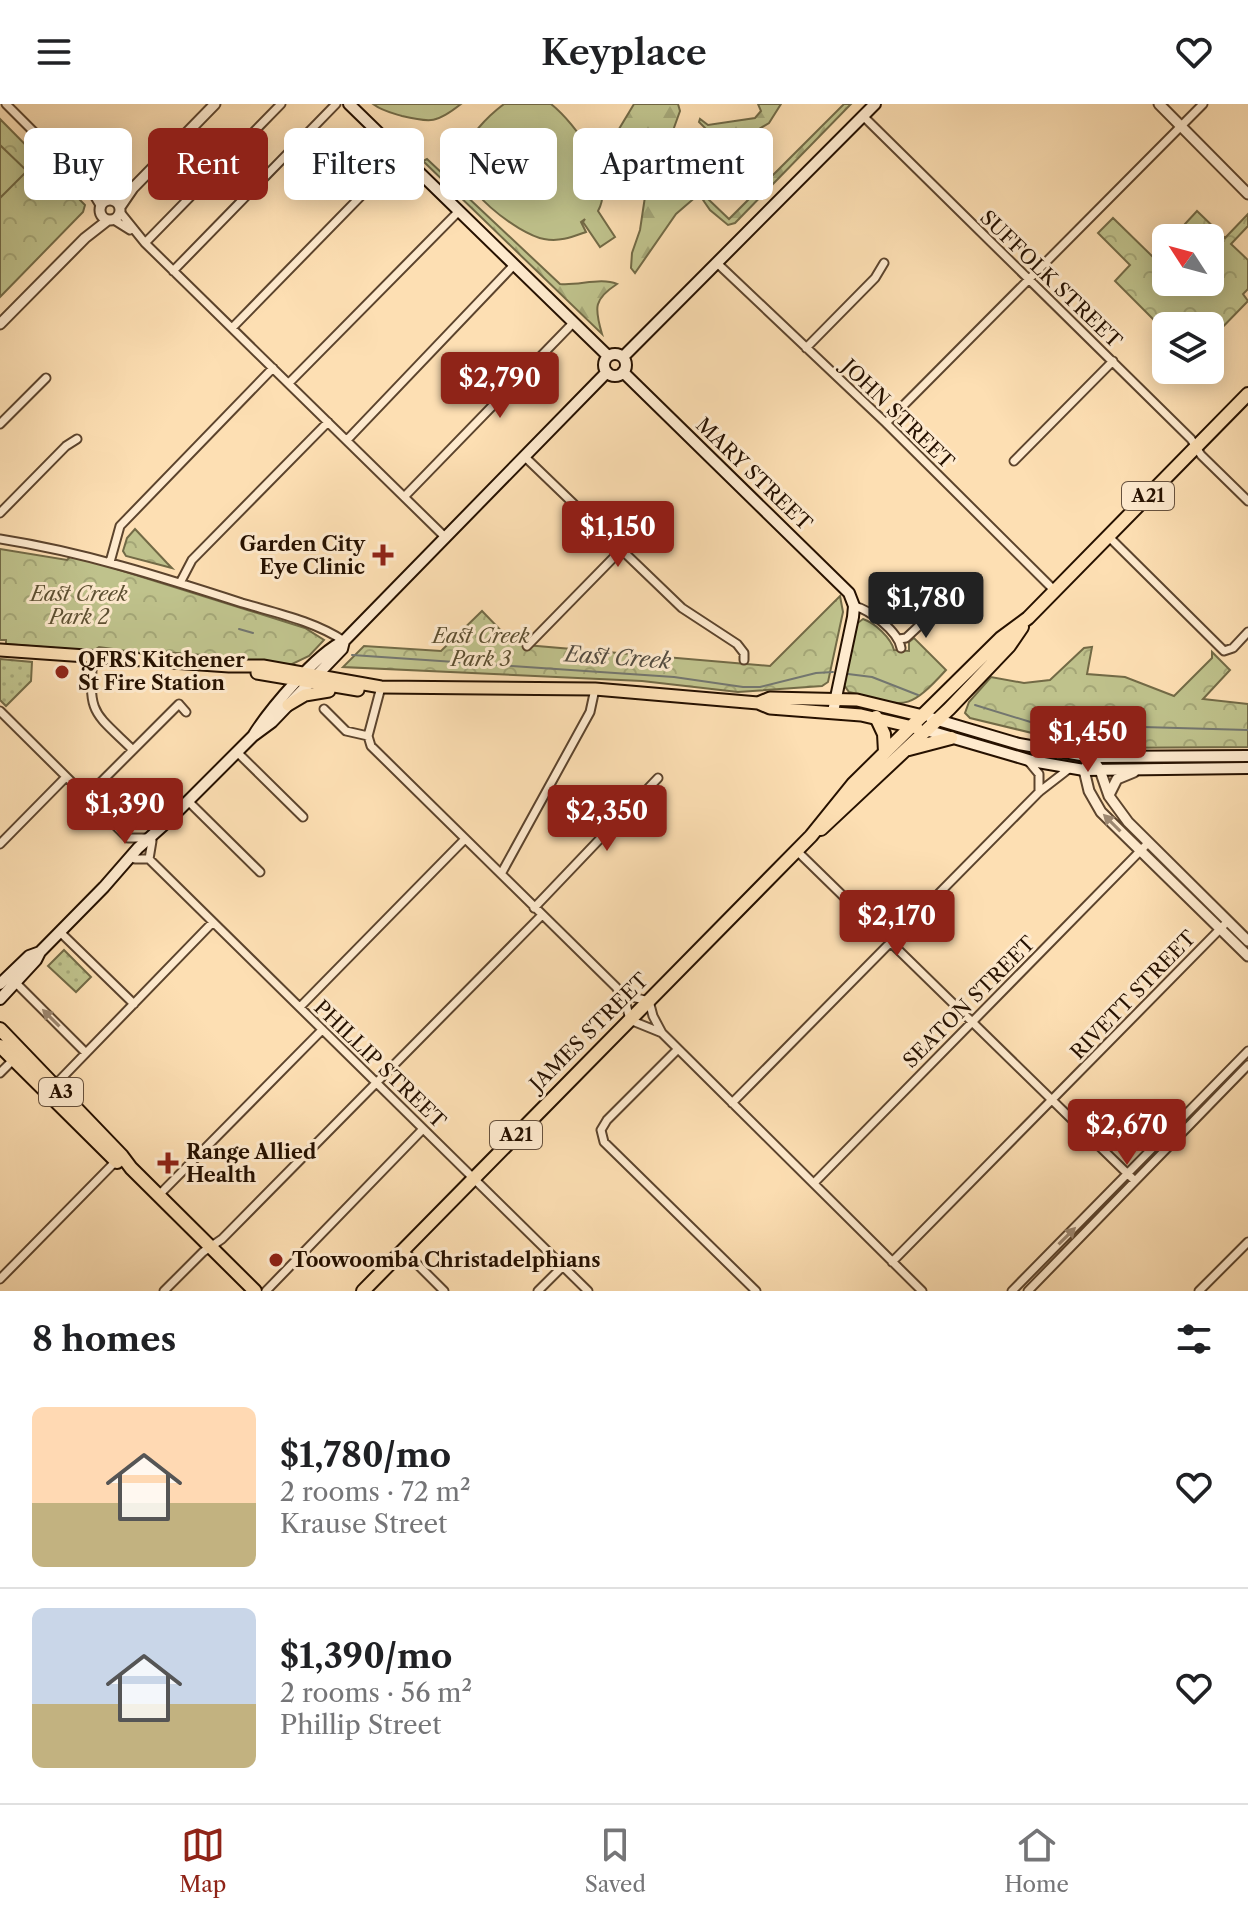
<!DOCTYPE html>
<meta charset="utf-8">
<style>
body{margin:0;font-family:"Libre Caslon Text",serif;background:#f6f6f6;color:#202124;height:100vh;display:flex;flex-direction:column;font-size:30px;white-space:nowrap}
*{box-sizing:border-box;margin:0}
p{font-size:26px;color:#757577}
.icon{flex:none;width:44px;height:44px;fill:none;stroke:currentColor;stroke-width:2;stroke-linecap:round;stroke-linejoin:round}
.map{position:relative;height:1187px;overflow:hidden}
.drawer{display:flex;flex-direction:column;background:#fff;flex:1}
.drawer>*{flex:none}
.guide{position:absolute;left:24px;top:24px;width:800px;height:72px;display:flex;gap:16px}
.needle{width:52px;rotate:306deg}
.buttons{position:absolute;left:1152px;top:120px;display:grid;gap:16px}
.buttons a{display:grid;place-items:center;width:72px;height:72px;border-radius:12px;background:#fff;box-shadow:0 4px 20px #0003;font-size:40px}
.price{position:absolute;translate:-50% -68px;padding:0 18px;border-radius:8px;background:#8f2418;color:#fff;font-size:26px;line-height:52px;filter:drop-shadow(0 2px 4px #0008)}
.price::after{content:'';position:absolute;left:50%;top:48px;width:24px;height:18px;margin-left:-12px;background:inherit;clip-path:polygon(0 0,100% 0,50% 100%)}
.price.active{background:#222;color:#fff}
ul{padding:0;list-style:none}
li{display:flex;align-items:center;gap:24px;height:200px;padding:0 32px}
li+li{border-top:2px solid #e0e0e0}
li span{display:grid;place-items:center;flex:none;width:224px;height:160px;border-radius:12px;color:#555}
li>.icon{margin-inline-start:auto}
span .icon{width:96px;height:96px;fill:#fffc;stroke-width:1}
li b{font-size:34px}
h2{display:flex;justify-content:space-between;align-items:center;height:96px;padding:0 32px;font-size:34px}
.pill{padding:0 28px;border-radius:12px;background:#fff;box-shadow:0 4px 20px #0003;font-size:28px;line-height:72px}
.pill.active{background:#8f2418;color:#fff}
header{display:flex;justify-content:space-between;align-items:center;height:104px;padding:0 32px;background:#fff;font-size:36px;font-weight:600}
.tab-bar{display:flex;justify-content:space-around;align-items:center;height:112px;border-top:2px solid #e0e0e0;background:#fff;font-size:22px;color:#757577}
.tab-bar a{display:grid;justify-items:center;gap:4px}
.tab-bar .active{color:#8f2418}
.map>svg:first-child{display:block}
.grass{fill:url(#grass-dots);stroke:#726a46;stroke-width:2}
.forest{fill:url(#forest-firs);stroke:#726a46;stroke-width:2}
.park{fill:url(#park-crowns);stroke:#726a46;stroke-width:2}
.pitch{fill:#bfc28c;stroke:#726a46;stroke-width:2}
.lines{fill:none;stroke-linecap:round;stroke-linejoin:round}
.stream{stroke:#73766f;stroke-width:2}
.minor-casing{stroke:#5c442d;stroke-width:11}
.tertiary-casing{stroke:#5c442d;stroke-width:13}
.secondary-casing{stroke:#261100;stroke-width:14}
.primary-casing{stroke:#261100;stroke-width:15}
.trunk-casing{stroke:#261100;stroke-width:16}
.minor{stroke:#feeace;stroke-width:7}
.tertiary{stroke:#feeace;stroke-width:9}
.secondary{stroke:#feeace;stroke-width:10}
.primary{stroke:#fddfb3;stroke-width:11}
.trunk{stroke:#fddfb3;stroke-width:12}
.oneway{fill:#9d8871}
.poi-dot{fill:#8f2418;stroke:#feeace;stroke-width:3}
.labels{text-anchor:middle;stroke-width:6;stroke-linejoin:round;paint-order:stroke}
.shield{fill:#feeace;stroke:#67523e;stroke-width:2}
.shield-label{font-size:18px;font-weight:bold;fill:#261100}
.street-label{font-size:20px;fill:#261100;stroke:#feeace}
.poi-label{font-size:20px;font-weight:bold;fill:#261100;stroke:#feeace;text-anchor:start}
.park-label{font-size:20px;font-style:italic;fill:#5c4f31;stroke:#feeace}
.water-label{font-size:22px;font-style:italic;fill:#534c41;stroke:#feeace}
</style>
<header><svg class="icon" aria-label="menu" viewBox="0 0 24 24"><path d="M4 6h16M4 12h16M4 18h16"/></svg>Keyplace<svg class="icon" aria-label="heart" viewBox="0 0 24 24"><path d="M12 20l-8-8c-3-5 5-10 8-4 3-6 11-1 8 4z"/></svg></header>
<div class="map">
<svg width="1248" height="1187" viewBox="0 0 1248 1187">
<defs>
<pattern id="grass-dots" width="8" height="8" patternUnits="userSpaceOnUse" patternTransform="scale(2)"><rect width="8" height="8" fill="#bfc28c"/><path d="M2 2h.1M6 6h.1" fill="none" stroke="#a4a677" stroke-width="1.8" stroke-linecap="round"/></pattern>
<pattern id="forest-firs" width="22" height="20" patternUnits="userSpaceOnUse" patternTransform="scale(2)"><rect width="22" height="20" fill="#bfc28c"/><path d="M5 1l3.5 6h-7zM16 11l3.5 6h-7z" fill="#a4a677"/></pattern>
<pattern id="park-crowns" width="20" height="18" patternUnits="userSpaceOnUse" patternTransform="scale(2)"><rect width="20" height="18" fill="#bfc28c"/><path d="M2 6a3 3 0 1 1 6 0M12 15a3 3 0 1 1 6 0" fill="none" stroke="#a4a677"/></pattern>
</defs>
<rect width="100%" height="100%" fill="#fddfb3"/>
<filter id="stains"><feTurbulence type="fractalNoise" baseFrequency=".0025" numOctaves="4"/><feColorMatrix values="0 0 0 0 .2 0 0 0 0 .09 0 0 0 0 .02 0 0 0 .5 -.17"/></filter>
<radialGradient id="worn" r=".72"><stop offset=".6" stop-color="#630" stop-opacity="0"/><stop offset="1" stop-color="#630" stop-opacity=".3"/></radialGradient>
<path class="grass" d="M0,555L32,558L31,577L6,602L0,596Z
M64,846L91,873L76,888L48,862Z"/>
<path class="forest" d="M634,0H678L680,7L666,46L659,48L647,39L640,40L634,49V67L626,73L617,53L613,35Z
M758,0H781L769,19L736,39H720L699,18L700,15L708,21L755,14L761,7Z
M844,0H851L735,119L728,121L710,106L703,96L707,94L729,115Z
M427,55L560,180C578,182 601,173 617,180C594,195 594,203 602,230L423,57Z
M658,69L667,71L682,84L693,86L698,91L676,110L635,169L631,164L632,149L640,126L646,86L652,72Z"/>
<path class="park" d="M0,15L85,101L83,108L0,193Z
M1197,107L1225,134L1248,110V122L1231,140L1248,156V185L1243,190L1248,197L1210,236V222H1166V228L1115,177L1130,161L1098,129L1113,114L1153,153L1166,140V178H1210V134H1172Z
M135,425L167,459L172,464L126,452L123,447L127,434Z
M0,445L67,456L72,451L305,524L324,536L309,552L288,562L214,557L218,552L150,547L149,550L99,543L93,547L6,540V536H0Z
M840,492L843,508L828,578L822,582L738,588L642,577L343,563L364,542L441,547L482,507L514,540L770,562Z
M863,515C875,519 891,534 894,546L909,547V538L914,534L946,566C905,611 904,601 849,588L844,581L855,521Z
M1092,543L1087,570L1125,573L1174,592L1212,554V548L1230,566L1203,595L1248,600V643L1094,644L970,614L965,609L969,598L991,573L1024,579L1050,576L1084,544Z"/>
<path class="pitch" d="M373,0H461C437,19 431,19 402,12C392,9 382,7 373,0Z
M504,0H551C576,20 616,75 598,107L615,133L600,143L583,118L585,115L581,118L586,128C572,133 560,138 544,135C518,130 455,83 462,53C467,33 488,12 504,0Z
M0,41L27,67L0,94Z"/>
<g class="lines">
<path class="stream" d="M239,525L253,529
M352,551L674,573L743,583H760L816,569L833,568
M848,570L872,573L918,591
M975,601L1037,620L1248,626"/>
<g class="minor-casing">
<path id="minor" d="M6,0L89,83L108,96
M863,12L1191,335L1201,351L1248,397
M92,88L101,103
M120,108L145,139L446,434
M114,116L130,126
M145,139L281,0
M717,159L886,319L1055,487
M173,167L336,0
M232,224L401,51
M806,244L875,174L884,159
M289,279L459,107
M886,319L1203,0
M0,320L46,274
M347,336L514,161
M525,353L682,504L737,540L744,549V556
M1014,357L1113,257
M405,392L573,219
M0,409L66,342L77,335
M1108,432L1224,547L1233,544L1248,528
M0,435C83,448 162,473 242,499C276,509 314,517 344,537
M110,458L120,422L273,264
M180,479L192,456L328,318
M854,502C870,506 898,527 901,544
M899,535L906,534L937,505
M527,542L620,447
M93,553C88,611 93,607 133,646
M381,583L368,632L371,642L616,883L625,896L630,916L662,929
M324,605L346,627L368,632
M0,607L128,734H149
M237,648L303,713
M1029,658L1039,670V688
M87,692L179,600L186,608
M188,697L260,768
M0,740L66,673
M797,747L1135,1077
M135,755H149L588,1187
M149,755L152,737
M501,770L590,608L595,585
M534,804L658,674
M60,828L134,900
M16,879L86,949
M621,886L632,893L649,897L653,912L662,929L922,1187
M300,903L465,735
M678,945L607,1016L601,1026L604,1038L756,1187
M0,969L14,955
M54,982L213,818
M732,999L1039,688L1070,664
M814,1079L1148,739
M158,1092L322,926
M403,1146L444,1187
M892,1158L1224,821
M0,1175L116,1057
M164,1187L203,1148L222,1135L542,811
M266,1187L423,1025
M538,1187L563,1162
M1012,1187L1248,947
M1028,1187L1248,961
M1199,1187L1248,1138"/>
</g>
<g class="tertiary-casing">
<path id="tertiary" d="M1159,0L1248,90
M100 106a10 10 0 1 1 20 0a10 10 0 1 1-20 0Z
M120,103L133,84L215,0
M0,220L85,134L108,116
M1109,691L1117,675L1134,668
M1248,837L1128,718L1109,692L1100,666L1092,653L1084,666L1089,687L1101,708L1248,852"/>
</g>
<g class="secondary-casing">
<path id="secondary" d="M349,0L608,252
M604 261a11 11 0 1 1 22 0a11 11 0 1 1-22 0Z
M623,253L875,0
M623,268L849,489L854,502L853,513L834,603
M931,614L1019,640L1092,653L1248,652
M926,626L1032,657L1084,666L1248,664
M253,632C269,606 317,549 344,537L607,268
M0,880L29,852L40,848
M0,895L36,856L40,848L104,783L138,744L166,719L253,632L272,618L342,545L344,537"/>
</g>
<g class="primary-casing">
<path id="primary" d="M0,546L229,562H263L381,583L595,585L758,599L770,604L861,611L917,624
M257,569L358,586
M758,599L770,594L857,596L923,612
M288,601L305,591L329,587"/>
</g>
<g class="trunk-casing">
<path id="trunk" d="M876,613L884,630L885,648
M909,645L951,634
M821,725L949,605L1009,542L1022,523
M0,925L122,1052L131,1064L255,1187
M0,942L117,1058
M363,1187L811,732L853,680L1001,534L1028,514L1248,290"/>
</g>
<use href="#minor" class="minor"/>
<use href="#tertiary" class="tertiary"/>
<use href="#secondary" class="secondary"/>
<use href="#primary" class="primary"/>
<use href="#trunk" class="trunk"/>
</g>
<defs><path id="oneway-solid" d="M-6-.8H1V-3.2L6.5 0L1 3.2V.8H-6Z" transform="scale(2)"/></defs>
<g class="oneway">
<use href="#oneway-solid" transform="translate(1112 719) rotate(-135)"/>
<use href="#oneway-solid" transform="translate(51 914) rotate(-135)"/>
<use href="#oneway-solid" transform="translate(1067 1132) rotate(-45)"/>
</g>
<g class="poi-dot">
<path d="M379 439h8v8h8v8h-8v8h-8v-8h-8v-8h8z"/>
<circle cx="62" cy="568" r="8"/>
<path d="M164 1047h8v8h8v8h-8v8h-8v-8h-8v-8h8z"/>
<circle cx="276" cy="1156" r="8"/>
</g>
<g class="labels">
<g class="shield">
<rect x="1122" y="378" width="52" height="28" rx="6"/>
<rect x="39" y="974" width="44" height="28" rx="6"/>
<rect x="490" y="1017" width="52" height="28" rx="6"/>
</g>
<g class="shield-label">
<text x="1148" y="398">A21</text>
<text x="61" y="994">A3</text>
<text x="516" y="1037">A21</text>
</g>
<g class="street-label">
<text transform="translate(1051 175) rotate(44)" y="7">SUFFOLK STREET</text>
<text transform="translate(898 310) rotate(44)" y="7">JOHN STREET</text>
<text transform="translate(754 370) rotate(44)" y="7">MARY STREET</text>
<text transform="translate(1133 891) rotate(-46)" y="7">RIVETT STREET</text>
<text transform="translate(969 898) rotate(-45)" y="7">SEATON STREET</text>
<text transform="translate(589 928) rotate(-45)" y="7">JAMES STREET</text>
<text transform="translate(380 960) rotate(44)" y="7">PHILLIP STREET</text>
</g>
<g class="poi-label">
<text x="365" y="447" text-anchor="end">Garden City<tspan x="365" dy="23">Eye Clinic</tspan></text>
<text x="78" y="563">QFRS Kitchener<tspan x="78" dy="23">St Fire Station</tspan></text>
<text x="186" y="1055">Range Allied<tspan x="186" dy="23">Health</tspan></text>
<text x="292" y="1163">Toowoomba Christadelphians</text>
</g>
<g class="park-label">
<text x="79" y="497">East Creek<tspan x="79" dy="23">Park 2</tspan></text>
<text x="481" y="539">East Creek<tspan x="481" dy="23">Park 3</tspan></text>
</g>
<g class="water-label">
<text transform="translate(618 553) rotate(4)" y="8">East Creek</text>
</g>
</g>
<rect width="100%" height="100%" filter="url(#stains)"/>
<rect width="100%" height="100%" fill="url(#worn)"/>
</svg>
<div class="buttons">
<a><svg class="needle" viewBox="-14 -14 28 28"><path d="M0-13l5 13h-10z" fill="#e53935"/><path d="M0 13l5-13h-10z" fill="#757577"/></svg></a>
<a><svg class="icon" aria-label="layers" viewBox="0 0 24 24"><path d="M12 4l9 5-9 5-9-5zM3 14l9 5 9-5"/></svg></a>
</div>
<b class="price" style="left:500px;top:316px">$2,790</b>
<b class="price" style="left:618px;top:465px">$1,150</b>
<b class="price active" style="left:926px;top:536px">$1,780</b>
<b class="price" style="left:1088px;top:670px">$1,450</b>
<b class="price" style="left:125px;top:742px">$1,390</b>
<b class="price" style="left:607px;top:749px">$2,350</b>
<b class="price" style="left:897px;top:854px">$2,170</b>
<b class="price" style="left:1127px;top:1063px">$2,670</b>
<div class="guide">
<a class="pill">Buy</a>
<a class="pill active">Rent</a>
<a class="pill">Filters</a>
<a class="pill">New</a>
<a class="pill">Apartment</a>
</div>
</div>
<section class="drawer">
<h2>8 homes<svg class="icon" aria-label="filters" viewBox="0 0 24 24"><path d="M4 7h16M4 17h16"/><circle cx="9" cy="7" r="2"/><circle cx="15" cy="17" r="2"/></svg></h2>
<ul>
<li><span style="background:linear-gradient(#ffd9b3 60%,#c2b280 0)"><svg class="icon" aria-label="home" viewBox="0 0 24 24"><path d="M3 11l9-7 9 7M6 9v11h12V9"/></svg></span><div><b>$1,780/mo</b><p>2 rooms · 72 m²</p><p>Krause Street</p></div><svg class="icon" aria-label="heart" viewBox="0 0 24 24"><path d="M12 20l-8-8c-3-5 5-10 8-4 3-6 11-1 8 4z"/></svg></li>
<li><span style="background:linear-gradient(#c9d6e8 60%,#c2b280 0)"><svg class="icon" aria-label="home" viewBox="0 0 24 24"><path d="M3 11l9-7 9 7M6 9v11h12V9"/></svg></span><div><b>$1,390/mo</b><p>2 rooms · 56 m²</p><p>Phillip Street</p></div><svg class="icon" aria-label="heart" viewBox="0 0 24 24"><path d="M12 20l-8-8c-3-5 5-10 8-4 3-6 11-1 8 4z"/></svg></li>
</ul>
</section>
<nav class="tab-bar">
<a class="active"><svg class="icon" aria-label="map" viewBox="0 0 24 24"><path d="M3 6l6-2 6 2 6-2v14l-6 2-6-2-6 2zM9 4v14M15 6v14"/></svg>Map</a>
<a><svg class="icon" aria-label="saved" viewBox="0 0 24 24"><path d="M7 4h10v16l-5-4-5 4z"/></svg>Saved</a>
<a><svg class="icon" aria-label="home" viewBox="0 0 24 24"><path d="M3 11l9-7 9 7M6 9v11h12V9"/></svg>Home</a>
</nav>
